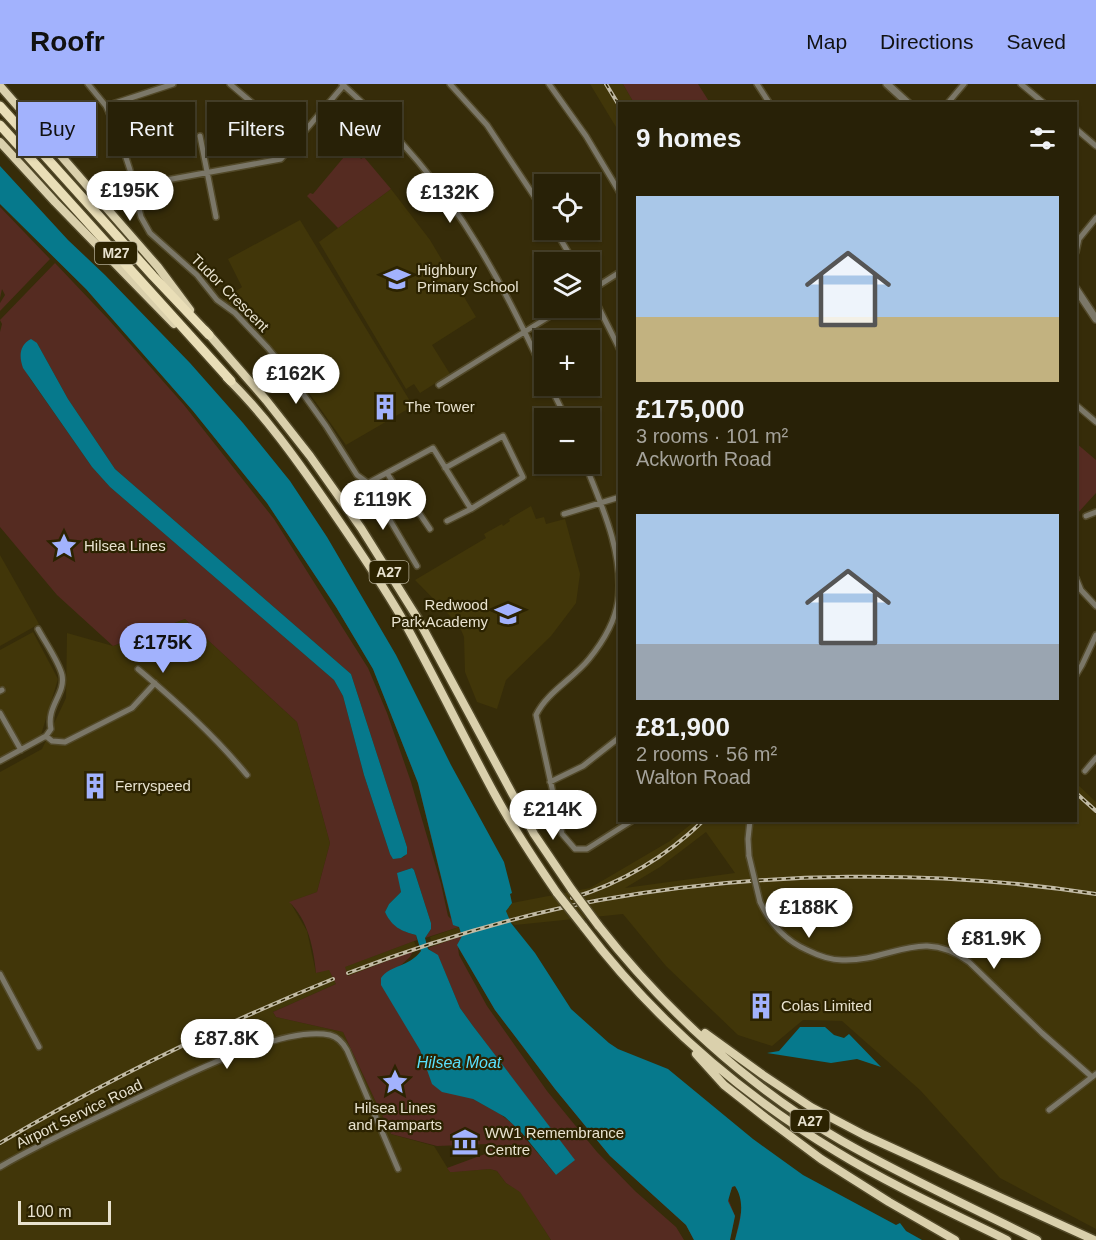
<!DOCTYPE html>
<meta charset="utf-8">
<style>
body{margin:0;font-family:Helvetica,sans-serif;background:#342e15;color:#f1f3f6;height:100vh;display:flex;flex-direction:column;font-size:22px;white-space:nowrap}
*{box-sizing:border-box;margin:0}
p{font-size:20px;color:#a5a39b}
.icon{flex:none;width:33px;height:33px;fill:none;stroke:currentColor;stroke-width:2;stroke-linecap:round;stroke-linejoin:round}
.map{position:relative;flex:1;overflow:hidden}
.panel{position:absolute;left:618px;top:18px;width:459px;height:720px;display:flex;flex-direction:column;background:#282107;border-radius:0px;box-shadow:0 2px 4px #0004,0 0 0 2px #443e28}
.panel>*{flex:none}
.top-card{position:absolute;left:18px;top:18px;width:510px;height:54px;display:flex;gap:12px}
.buttons{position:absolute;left:534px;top:90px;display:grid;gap:12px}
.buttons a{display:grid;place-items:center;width:66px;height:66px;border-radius:0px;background:#282107;box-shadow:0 2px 4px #0004,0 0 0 2px #443e28;font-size:30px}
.scale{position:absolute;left:18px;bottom:15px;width:93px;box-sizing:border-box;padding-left:6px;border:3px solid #e8e2cf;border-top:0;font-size:16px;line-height:21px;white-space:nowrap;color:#e8e2cf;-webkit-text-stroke:4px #2c2301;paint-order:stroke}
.price{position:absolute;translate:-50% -51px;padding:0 14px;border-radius:21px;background:#fff;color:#222;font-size:20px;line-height:39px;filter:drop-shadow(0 2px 3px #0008)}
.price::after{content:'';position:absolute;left:50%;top:36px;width:18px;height:14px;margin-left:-9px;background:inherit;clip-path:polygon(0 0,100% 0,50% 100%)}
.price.current{background:#a2b2fd;color:#111}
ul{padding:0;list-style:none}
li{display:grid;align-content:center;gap:12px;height:318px;padding:0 18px}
li span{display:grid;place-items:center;height:186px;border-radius:0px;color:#555}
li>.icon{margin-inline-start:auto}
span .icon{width:108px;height:108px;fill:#fffc;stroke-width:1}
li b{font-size:26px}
h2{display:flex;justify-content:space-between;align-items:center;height:72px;padding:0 18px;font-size:26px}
.chip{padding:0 21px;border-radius:0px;background:#282107;box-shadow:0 2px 4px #0004,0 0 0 2px #443e28;font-size:21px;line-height:54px}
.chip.current{background:#a2b2fd;color:#111}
header{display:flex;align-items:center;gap:36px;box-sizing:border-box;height:84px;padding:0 30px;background:#a2b2fd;color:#111}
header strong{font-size:28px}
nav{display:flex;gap:33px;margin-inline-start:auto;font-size:21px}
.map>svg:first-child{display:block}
.built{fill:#413609;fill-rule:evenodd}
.green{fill:#552b21;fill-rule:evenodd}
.water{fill:#06798c}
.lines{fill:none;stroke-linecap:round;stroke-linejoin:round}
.minor-casing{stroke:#524929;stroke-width:8}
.tertiary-casing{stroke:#524929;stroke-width:10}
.trunk-casing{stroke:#524929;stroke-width:11}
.motorway-casing{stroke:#524929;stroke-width:12}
.minor{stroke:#7b7768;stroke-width:5}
.tertiary{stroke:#7b7768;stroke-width:7}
.trunk{stroke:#dad0ac;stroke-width:8}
.motorway{stroke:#e9deb7;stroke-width:9}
.rail-casing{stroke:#c1baa4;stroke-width:4}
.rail{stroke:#2c2301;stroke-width:1.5;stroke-dasharray:4.5;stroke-linecap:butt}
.minor-bridge-casing{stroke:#524929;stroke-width:8;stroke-linecap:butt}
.trunk-bridge-casing{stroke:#524929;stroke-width:11;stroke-linecap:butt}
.minor-bridge{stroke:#7b7768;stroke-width:5}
.trunk-bridge{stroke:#dad0ac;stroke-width:8}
.labels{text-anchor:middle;stroke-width:4.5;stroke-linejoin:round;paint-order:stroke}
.shield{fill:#2c2301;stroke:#b0a991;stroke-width:1.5}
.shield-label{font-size:14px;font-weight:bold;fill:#e8e2cf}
.poi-label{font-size:15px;fill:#e8e2cf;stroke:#2c2301;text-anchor:start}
.street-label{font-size:15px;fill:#e8e2cf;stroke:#2c2301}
.water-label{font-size:16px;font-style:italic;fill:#59e0fc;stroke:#2c2301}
</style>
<header>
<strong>Roofr</strong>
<nav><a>Map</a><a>Directions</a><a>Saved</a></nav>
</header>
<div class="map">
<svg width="1096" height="1156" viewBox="0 0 1096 1156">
<rect width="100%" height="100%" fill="#362c09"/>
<path class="built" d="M590,0H623L634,19L620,20L619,48Z
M391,105L430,156L476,233L432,261L450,290L420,309L414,300L406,305L319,158Z
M300,136L413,322L346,361L295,289L243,230L224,216L242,203L228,175Z
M531,422L536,435L544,433L546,440L565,435L580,490L576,519L551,552L506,596L497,625L477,618L465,588L464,553L459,541L415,496L486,454L484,450L502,440L503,442L510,437L509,435Z
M0,471L39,540L0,562Z
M185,535L297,638L330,759L317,808L290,818L307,847L316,889L329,885L336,900L273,928L276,933L343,948L391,1050L434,1062L450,1088L490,1085L497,1087L506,1099L520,1107L551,1156H0V688L42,665L66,614L67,549L113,562Z
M33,548L58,595L41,651L0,675V566Z
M1076,699L1096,718V1145L1000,1094L920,1006L842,937L803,936L772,962L738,951L666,882L623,830L515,841L511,839L506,827L512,819L590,804L670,757L695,737L1076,736ZM706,748L735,789L625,804L660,783Z
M459,843L462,852L436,862L432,861L430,853Z
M414,857L417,865L349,892L344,883Z"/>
<path class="green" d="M623,0H698L710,19H634Z
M354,66L361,75L364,73L391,105L338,144L307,112L310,109L313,110L349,67Z
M0,108L208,331L382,582L478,868L805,1127L735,1156L742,1124L741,1113L737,1103L733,1102L728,1114L735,1132L730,1156H694L686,1141L610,1072L555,1005L495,926L458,863L459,871L487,922L547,1007L597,1068L635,1107L676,1143L684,1156H551L520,1108L506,1099L497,1087L490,1085L454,1088H450L447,1084L485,1070L490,1064L488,1060L437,1062L391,1050L343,948L276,933L273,928L336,900L329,886L316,889C314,866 308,835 289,818L317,808L330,759L297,638L185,535L113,562L57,511L0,443V248L2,240L0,236L55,179L109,236L184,321L274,435L368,584L387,629L411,698L441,800L448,832L451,835L418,699L373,585L336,523L267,419L193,327L86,205L0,120ZM37,259L68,315L115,385L351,590L407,763L405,772L401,774L390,770L364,691L343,612L334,596L110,403L92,383L29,293C23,281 19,275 23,262ZM412,784L414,786L431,839V845L425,854L459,843L462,852L428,864L439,874L460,924L473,942L574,1076L556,1091L514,1041L500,1030L473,1015L409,879L400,882L410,873L413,867L348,892L345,883L417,856L416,851C401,847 392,842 385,828L389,820L401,808L398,789Z
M0,123L50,175L0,227V219L5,211L2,205L0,214Z
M1076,359L1096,376V409L1076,431Z"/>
<path class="water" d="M0,82L68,156L105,191L190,279L243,339L290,397L327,453L396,571L451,681L504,778L512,809L510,810L512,819L506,827L511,839L535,869L571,925L609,959L618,965L668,985L753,1055L803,1091L896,1141L900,1139L906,1147L922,1156H735C740,1137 746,1119 735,1102L732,1103L728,1117L735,1132L730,1156H694L686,1141L610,1072L555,1005L495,926L457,861L462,852L459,843L453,841L418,699L373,585L336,523L267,419L193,327L86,205L0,120Z
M31,255L37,259L68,315L115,385L351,590L407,763V770L401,774L393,775L390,770L364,691L343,612L334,596L110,403L92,383L23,284C19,273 19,261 31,255Z
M412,784L414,786L431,839V845L425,854L428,865L438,871L460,924L473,942L575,1076L556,1091L522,1049L505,1033L473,1015L442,1008L432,1000L420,966L381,901V894C390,881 409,883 421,867L416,851C401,847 392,843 385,828L389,820L401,808L397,789Z
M800,943H825L834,951L844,954L849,950L881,983L857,975L831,979L767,969L779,967Z"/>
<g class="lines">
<g class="minor-casing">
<path id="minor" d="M88,0L106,22L118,49L130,86L141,133L150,149L197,191L217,216L235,229L268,264L286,286L326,342L357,391L368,399L417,482
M230,0L297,57
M342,0C394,46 441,100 477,160C502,201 524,245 544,289
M450,0L487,41L544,127
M549,0L586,52L620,109
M757,0L770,20
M1021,0L1045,20
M947,20L964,0
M106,22L173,0
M1076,45L1096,62
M200,52L216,133
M134,102L281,75L344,1
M124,109L135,108
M555,146L574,178
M1076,168L1079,155L1096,134
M590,206L620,266
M590,207L620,188
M439,301L563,224
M550,302L566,334
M1076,321L1096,338
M585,380C602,422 624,470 618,517C615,537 602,559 589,575C573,595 547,608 536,631L562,750L575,765H587L633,736
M445,384L503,352L523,393L471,425
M387,389L399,408L407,411L430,445
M368,399L433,364L471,425L447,437
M564,430L620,413
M1086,432L1096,428
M1076,494L1081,506L1096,522
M138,585C177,618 214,651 247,691
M1076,591L1082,581L1096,551
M0,607L2,606
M0,629L21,666
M46,652L52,657L65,658L132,624L155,599
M0,677L46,652L51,645C46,622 66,610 62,591C59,578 45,558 38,545
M1085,687L1096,674
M550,698L583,682L620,653
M749,772L748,755L750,736
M760,818C770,839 784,856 807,866C817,871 830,876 842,876C891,878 921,842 969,878L1042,949L1092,993
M0,890L39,963
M1049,1026L1096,990
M0,1083C41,1059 84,1040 127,1019C173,998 281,940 330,951C338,953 343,959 347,966L398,1085"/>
</g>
<g class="tertiary-casing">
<path id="tertiary" d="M887,0L909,20
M1076,205L1096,235"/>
</g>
<g class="trunk-casing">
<path id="trunk" d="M0,2L158,183L190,226
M0,58L55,118L174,240
M205,246L266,316L310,372L361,444L418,535L534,750L572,806
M227,294C265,331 296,375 326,418C353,457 380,496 403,536C435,593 463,652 494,709C513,744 535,777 557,809
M598,841C665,926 748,1003 842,1057C905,1093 973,1124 1037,1156
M583,842C652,933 739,1009 837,1068C891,1101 950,1128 1007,1156
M705,949L763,991L811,1023L864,1051L1094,1156
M696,970L724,1001L766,1034L821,1075L889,1118L955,1156"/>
</g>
<g class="motorway-casing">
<path id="motorway" d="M0,22L153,192L209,251
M0,41L231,297"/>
</g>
<use href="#minor" class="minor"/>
<use href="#tertiary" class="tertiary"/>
<use href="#trunk" class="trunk"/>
<use href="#motorway" class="motorway"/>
<g class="rail-casing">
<path id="rail" d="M606,0L620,23
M1076,709L1096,727
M572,814C622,799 667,772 704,736
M348,889C430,858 514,832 600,816C761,787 935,785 1096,810
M0,1059C105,997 220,941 333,895"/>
</g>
<use href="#rail" class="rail"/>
<g class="minor-bridge-casing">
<path id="minor-bridge" d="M749,772L760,818"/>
</g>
<g class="trunk-bridge-casing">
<path id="trunk-bridge" d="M572,806L598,841
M557,809L583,842"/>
</g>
<use href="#minor-bridge" class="minor-bridge"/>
<use href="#trunk-bridge" class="trunk-bridge"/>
</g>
<defs>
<g id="school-bare" transform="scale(2.07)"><path d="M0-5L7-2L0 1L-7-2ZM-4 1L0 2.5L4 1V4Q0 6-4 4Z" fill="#a2b2fd" stroke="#2c2301" stroke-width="2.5" paint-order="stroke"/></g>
<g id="building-bare" transform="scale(2.07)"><path d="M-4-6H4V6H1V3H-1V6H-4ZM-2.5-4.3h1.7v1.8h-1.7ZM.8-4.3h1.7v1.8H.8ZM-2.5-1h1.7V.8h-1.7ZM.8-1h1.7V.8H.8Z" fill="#a2b2fd" stroke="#2c2301" stroke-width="2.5" paint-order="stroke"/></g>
<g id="sight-bare" transform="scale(2.07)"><path d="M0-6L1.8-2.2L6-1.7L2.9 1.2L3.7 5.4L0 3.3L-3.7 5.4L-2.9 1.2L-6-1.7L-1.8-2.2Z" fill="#a2b2fd" stroke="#2c2301" stroke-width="2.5" paint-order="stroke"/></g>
<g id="museum-bare" transform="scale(2.07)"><path d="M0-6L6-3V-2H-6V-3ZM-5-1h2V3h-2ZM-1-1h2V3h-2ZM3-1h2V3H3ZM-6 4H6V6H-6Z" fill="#a2b2fd" stroke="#2c2301" stroke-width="2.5" paint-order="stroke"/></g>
</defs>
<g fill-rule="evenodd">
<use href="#school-bare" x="397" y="195"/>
<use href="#building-bare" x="385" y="323"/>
<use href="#sight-bare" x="64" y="462"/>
<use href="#school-bare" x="508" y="530"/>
<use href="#building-bare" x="95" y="702"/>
<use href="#building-bare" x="761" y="922"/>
<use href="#sight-bare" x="395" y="998"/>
<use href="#museum-bare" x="465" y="1058"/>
</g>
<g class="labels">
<g class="shield">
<rect x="95" y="158" width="42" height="22" rx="4.5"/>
<rect x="369.5" y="477" width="39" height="22" rx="4.5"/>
<rect x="790.5" y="1026" width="39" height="22" rx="4.5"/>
</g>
<g class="shield-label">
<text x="116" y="174">M27</text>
<text x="389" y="493">A27</text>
<text x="810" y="1042">A27</text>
</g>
<g class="poi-label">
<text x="417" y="191">Highbury<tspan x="417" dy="17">Primary School</tspan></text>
<text x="405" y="328">The Tower</text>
<text x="84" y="467">Hilsea Lines</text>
<text x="488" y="526" text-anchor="end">Redwood<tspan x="488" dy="17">Park Academy</tspan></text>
<text x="115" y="707">Ferryspeed</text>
<text x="781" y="927">Colas Limited</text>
<text x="395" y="1029" text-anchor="middle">Hilsea Lines<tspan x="395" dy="17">and Ramparts</tspan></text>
<text x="485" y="1054">WW1 Remembrance<tspan x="485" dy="17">Centre</tspan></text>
</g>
<g class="street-label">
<text transform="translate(230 209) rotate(45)" y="5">Tudor Crescent</text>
<text transform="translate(79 1030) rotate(-26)" y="5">Airport Service Road</text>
</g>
<g class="water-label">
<text x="459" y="984">Hilsea Moat</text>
</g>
</g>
</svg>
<div class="buttons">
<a><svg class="icon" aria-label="locate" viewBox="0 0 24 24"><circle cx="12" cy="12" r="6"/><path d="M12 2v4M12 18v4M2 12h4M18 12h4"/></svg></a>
<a><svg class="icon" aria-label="layers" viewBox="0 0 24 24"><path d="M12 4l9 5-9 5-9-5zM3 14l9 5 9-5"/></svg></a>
<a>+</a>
<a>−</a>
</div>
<div class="scale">100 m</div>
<b class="price" style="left:130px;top:138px">£195K</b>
<b class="price" style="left:450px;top:140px">£132K</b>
<b class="price" style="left:296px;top:321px">£162K</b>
<b class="price" style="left:383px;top:447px">£119K</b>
<b class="price current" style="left:163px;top:590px">£175K</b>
<b class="price" style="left:553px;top:757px">£214K</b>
<b class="price" style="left:809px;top:855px">£188K</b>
<b class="price" style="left:994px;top:886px">£81.9K</b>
<b class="price" style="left:227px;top:986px">£87.8K</b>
<div class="top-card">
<a class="chip current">Buy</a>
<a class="chip">Rent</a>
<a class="chip">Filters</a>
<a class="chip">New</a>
</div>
<section class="panel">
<h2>9 homes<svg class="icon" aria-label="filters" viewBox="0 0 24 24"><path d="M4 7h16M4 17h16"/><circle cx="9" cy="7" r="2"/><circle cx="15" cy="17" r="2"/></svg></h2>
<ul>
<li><span style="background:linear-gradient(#a9c7e8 65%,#c2b280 0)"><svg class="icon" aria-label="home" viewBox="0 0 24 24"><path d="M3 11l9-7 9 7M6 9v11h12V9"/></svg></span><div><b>£175,000</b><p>3 rooms · 101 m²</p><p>Ackworth Road</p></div></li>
<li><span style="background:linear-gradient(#a9c7e8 70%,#9aa5b1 0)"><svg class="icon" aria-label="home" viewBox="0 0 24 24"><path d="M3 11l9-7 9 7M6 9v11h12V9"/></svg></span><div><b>£81,900</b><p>2 rooms · 56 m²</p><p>Walton Road</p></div></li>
</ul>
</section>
</div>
